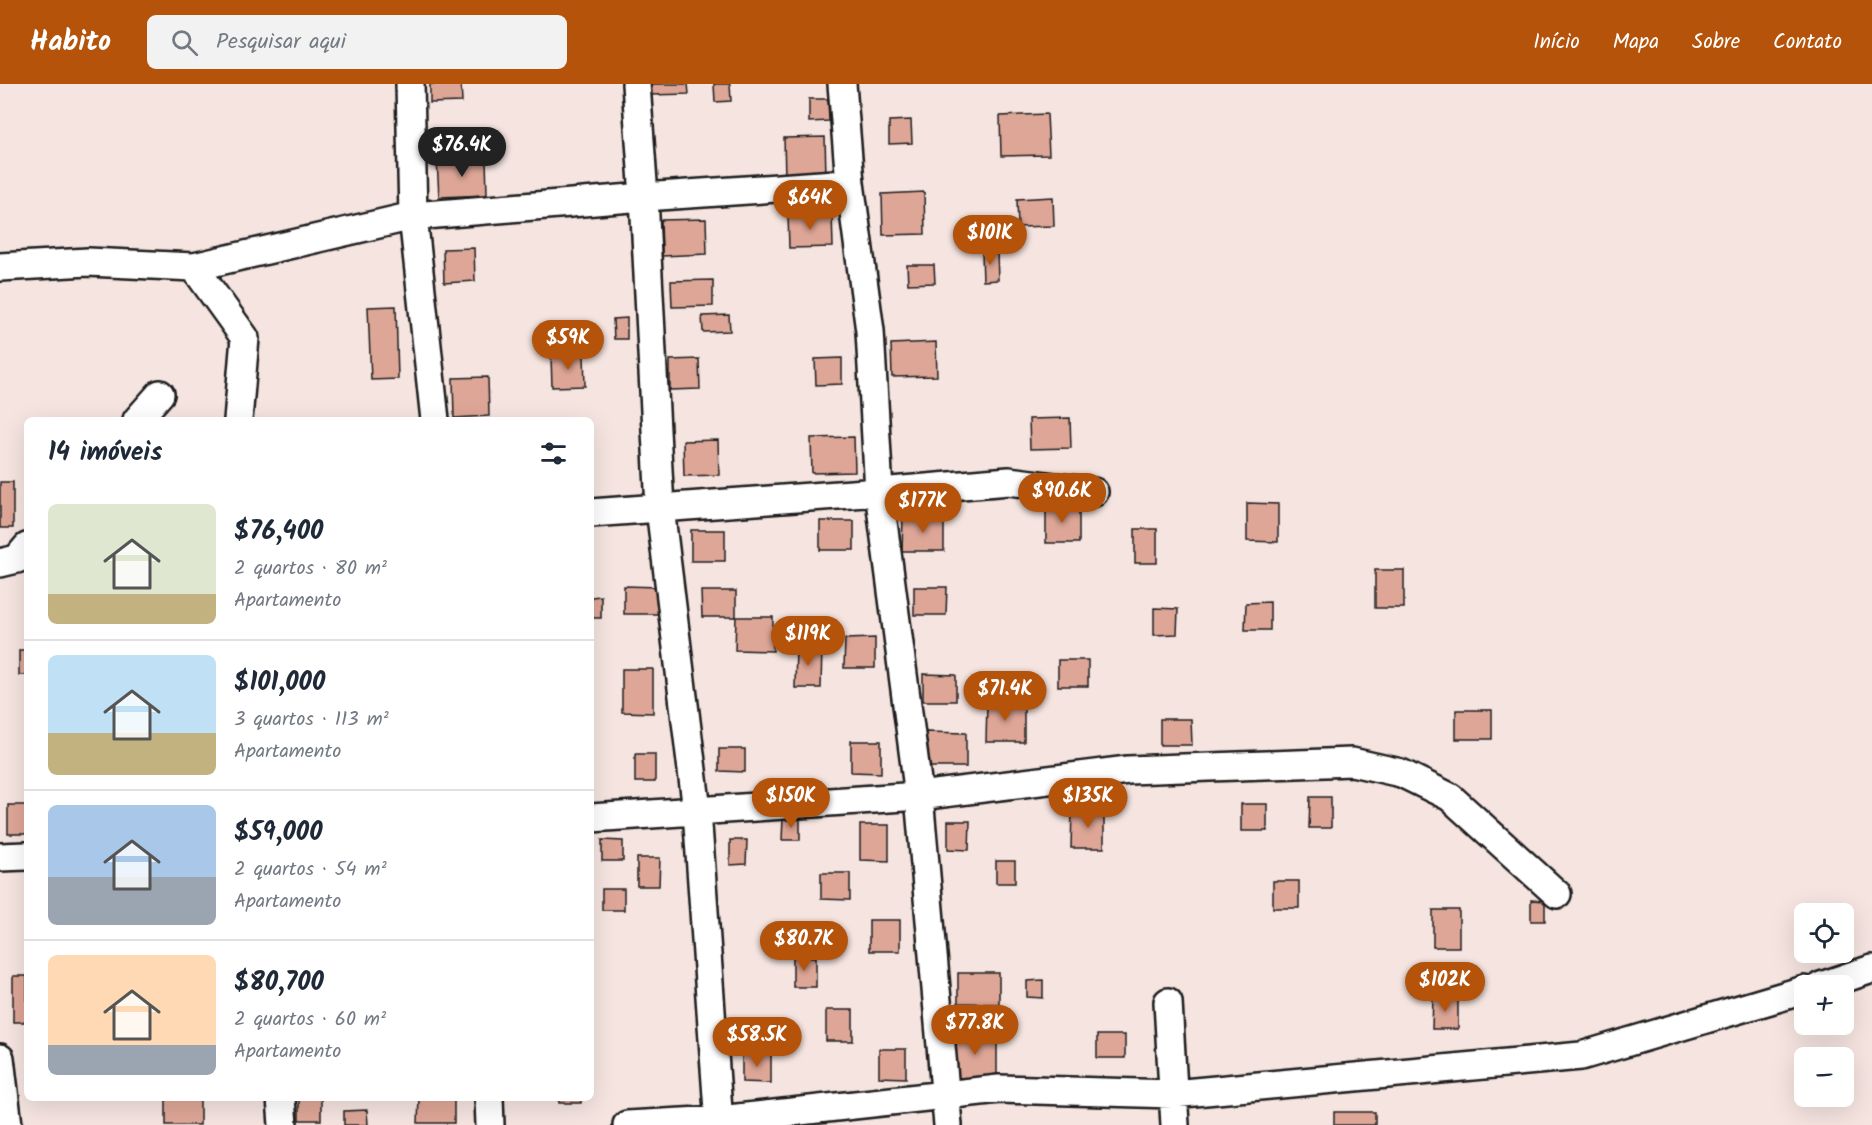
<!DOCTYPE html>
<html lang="pt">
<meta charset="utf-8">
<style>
body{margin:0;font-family:Kalam,sans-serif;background:#f2f2f3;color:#1f2937;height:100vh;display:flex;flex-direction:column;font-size:22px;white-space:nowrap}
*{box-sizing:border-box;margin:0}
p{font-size:20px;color:#747a83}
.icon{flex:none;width:33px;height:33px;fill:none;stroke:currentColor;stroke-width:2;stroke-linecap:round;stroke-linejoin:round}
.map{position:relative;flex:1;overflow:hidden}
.side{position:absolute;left:24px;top:333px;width:570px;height:684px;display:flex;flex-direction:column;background:#fff;border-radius:9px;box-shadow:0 6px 24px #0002}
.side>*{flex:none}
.fabs{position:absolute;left:1794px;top:819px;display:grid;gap:12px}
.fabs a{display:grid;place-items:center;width:60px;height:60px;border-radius:9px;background:#fff;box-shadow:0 6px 24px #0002;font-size:30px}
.price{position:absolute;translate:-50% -51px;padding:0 14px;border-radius:21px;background:#b45309;color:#fff;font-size:20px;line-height:39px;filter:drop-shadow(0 2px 3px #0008)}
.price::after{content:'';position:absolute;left:50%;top:36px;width:18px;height:14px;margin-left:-9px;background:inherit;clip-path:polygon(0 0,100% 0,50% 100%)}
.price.on{background:#222;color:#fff}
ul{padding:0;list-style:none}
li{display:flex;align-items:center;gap:18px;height:150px;padding:0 24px}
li+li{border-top:2px solid #e0e1e3}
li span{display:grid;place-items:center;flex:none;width:168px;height:120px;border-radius:9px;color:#555}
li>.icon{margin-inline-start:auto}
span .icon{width:72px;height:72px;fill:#fffc;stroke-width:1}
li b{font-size:26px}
h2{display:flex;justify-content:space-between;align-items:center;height:72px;padding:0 24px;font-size:26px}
header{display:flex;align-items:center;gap:36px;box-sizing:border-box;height:84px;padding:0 30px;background:#b45309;color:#fff}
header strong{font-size:28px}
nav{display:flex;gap:33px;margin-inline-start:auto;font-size:21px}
.search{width:420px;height:54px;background:#f2f2f3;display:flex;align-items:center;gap:15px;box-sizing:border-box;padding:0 21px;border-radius:9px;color:#747a83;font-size:22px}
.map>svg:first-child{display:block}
.building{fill:#dea697;stroke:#1c1c1c;stroke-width:1.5}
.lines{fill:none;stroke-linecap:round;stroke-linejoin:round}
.street-casing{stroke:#1c1c1c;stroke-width:32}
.street{stroke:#fff;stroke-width:27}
</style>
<header>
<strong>Habito</strong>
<div class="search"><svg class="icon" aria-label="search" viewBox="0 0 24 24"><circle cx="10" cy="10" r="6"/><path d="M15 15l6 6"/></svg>Pesquisar aqui</div>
<nav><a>Início</a><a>Mapa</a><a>Sobre</a><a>Contato</a></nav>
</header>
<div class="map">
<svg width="1872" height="1041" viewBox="0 0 1872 1041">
<rect width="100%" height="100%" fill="#f5e4e0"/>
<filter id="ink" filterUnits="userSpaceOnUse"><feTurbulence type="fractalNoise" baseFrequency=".0167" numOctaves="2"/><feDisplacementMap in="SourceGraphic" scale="12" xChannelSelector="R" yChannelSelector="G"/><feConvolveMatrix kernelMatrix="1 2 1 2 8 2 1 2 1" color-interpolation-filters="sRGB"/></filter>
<g filter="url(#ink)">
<path class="building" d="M430,0H461L462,18L430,19Z
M649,0H688L689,10L649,11Z
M714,0H730L731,17L715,18Z
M809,15H828L829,37L809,38Z
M1047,30L1049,71L1001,72L1000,32Z
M911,36L912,59L889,60V37Z
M825,53L826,93L785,94L784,54Z
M486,75L487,111L439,113L437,76Z
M924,108L925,150L883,151L882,110Z
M1053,113L1054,142L1018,143L1017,115Z
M832,129L833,163L789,164L788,130Z
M706,135L707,170L662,172L661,136Z
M474,164L475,197L444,199L443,165Z
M997,167L998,196L983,197L982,168Z
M907,181H934L935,199L908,200Z
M713,196V222L672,223L671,197Z
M396,222L398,295L371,296L368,223Z
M729,231L730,247L703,248L702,232Z
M627,234V255H614L613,235Z
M936,258L937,292L892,293L891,260Z
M584,271L585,302L552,303L551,272Z
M842,274V300L816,301L815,275Z
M699,275L700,305L670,306V276Z
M488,293L489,332L454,334L453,294Z
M1070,334L1071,364L1030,365L1029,335Z
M854,353L855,388L812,389L811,354Z
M718,356L719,391L684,392L683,357Z
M0,398H13V444H0Z
M1247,419L1278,420V458L1247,457Z
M1046,421H1079V459H1046Z
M903,432H944V467H902Z
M820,437H854V466H820Z
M1135,445H1157V479H1135Z
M691,446H725V477H691Z
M1375,486H1404V524H1375Z
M624,502L659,503V530H624Z
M914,503H947L946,531H914Z
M701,507H736V533H702Z
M601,512V534H591V513Z
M1270,518V546H1245L1246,519Z
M1154,524L1178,525L1177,550L1154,551Z
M736,533H773V567L735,566Z
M875,554V584H844L845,555Z
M796,562H822L821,604H795Z
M19,566H27V591H19Z
M1058,576H1088V602H1058Z
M622,585H653V629L622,628Z
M923,590L956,591V617H923Z
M987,618H1024V658H986Z
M1456,626H1492V655H1456Z
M1160,635H1191L1192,661H1160Z
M925,648L966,649V683H924Z
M851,657H881V689L851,688Z
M719,665H745V688L719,687Z
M635,670H655V698H635Z
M1310,713H1331V744H1309Z
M1241,720H1267V747H1241Z
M8,721H27V750H8Z
M1072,726L1104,727V764H1071Z
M783,734L800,735V756H782Z
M948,737H970L969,766L948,765Z
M860,741H889V777L860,776Z
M602,756L623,757V777H602Z
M730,756H747L746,780L730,781Z
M637,774H660L659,802H637Z
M996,777H1015V799H996Z
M821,789H850V816L821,815Z
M1273,797H1299V824H1273Z
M602,805H624V826H602Z
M1531,816L1545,817V837H1531Z
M1433,826H1459V863H1433Z
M869,836H900V867H869Z
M793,872L816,873V903H793Z
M958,889H999V920L958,919Z
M13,892H27V938H13Z
M1043,896V914L1027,913V897Z
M1433,913L1458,914V945H1432Z
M826,926H853V957H826Z
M954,951H997V994H954Z
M1097,951H1125V974H1097Z
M879,965H906V994L879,993Z
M742,969H771V999L742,998Z
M166,1014H200V1041H166Z
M299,1014H321V1036H299Z
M419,1014H454V1039H418Z
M559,1014H581V1019H559Z
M367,1026L368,1041H344V1027Z
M1334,1028H1375V1041H1334Z"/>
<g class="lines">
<g class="street-casing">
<path id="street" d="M410,0L413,132L435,336
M636,0L644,113L660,424L697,727L719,1041
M842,0L850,99L870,247L879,408L919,712L948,1041
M0,183L88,178L194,183L413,132L644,113L850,99
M194,183L245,254L238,336
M137,336L160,310
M591,429L879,408L1009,397L1094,408
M0,479L17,475L27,463
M591,734L919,712L1128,686L1352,678L1401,689L1450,713L1557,810
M0,773L27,772
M1821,902L1872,885
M1168,918L1175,1041
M0,974L8,1041
M281,1014L283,1041
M489,1014L490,1041
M627,1041L719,1036L999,1005L1173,1010L1581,972L1804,906"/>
</g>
<use href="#street" class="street"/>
</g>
</g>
</svg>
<div class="fabs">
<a><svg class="icon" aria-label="locate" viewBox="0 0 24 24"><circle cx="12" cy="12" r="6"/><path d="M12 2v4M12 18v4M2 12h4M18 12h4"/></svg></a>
<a>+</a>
<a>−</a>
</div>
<b class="price on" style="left:462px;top:94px">$76.4K</b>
<b class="price" style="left:810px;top:147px">$64K</b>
<b class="price" style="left:990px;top:182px">$101K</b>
<b class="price" style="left:568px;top:287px">$59K</b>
<b class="price" style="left:1062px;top:440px">$90.6K</b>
<b class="price" style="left:923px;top:450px">$177K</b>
<b class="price" style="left:808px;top:583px">$119K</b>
<b class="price" style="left:1005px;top:638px">$71.4K</b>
<b class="price" style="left:791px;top:745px">$150K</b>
<b class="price" style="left:1088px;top:745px">$135K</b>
<b class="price" style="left:804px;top:888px">$80.7K</b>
<b class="price" style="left:1445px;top:929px">$102K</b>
<b class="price" style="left:975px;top:972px">$77.8K</b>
<b class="price" style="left:757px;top:984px">$58.5K</b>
<section class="side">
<h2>14 imóveis<svg class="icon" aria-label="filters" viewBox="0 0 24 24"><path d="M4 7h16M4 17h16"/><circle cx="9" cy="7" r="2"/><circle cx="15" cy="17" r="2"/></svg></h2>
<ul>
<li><span style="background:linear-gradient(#dfe7d0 75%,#c2b280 0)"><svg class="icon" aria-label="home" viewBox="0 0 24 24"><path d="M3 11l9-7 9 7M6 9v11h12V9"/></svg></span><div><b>$76,400</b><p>2 quartos · 80 m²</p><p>Apartamento</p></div></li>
<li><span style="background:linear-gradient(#bfe0f5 65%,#c2b280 0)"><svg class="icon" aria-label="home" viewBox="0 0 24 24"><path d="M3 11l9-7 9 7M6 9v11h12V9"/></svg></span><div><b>$101,000</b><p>3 quartos · 113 m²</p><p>Apartamento</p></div></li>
<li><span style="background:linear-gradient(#a9c7e8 60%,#9aa5b1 0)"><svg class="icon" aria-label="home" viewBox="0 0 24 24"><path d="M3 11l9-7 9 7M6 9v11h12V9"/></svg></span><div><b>$59,000</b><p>2 quartos · 54 m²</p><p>Apartamento</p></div></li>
<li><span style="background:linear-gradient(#ffd9b3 75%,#9aa5b1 0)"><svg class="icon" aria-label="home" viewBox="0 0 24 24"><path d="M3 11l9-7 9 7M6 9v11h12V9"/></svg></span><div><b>$80,700</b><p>2 quartos · 60 m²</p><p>Apartamento</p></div></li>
</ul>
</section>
</div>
